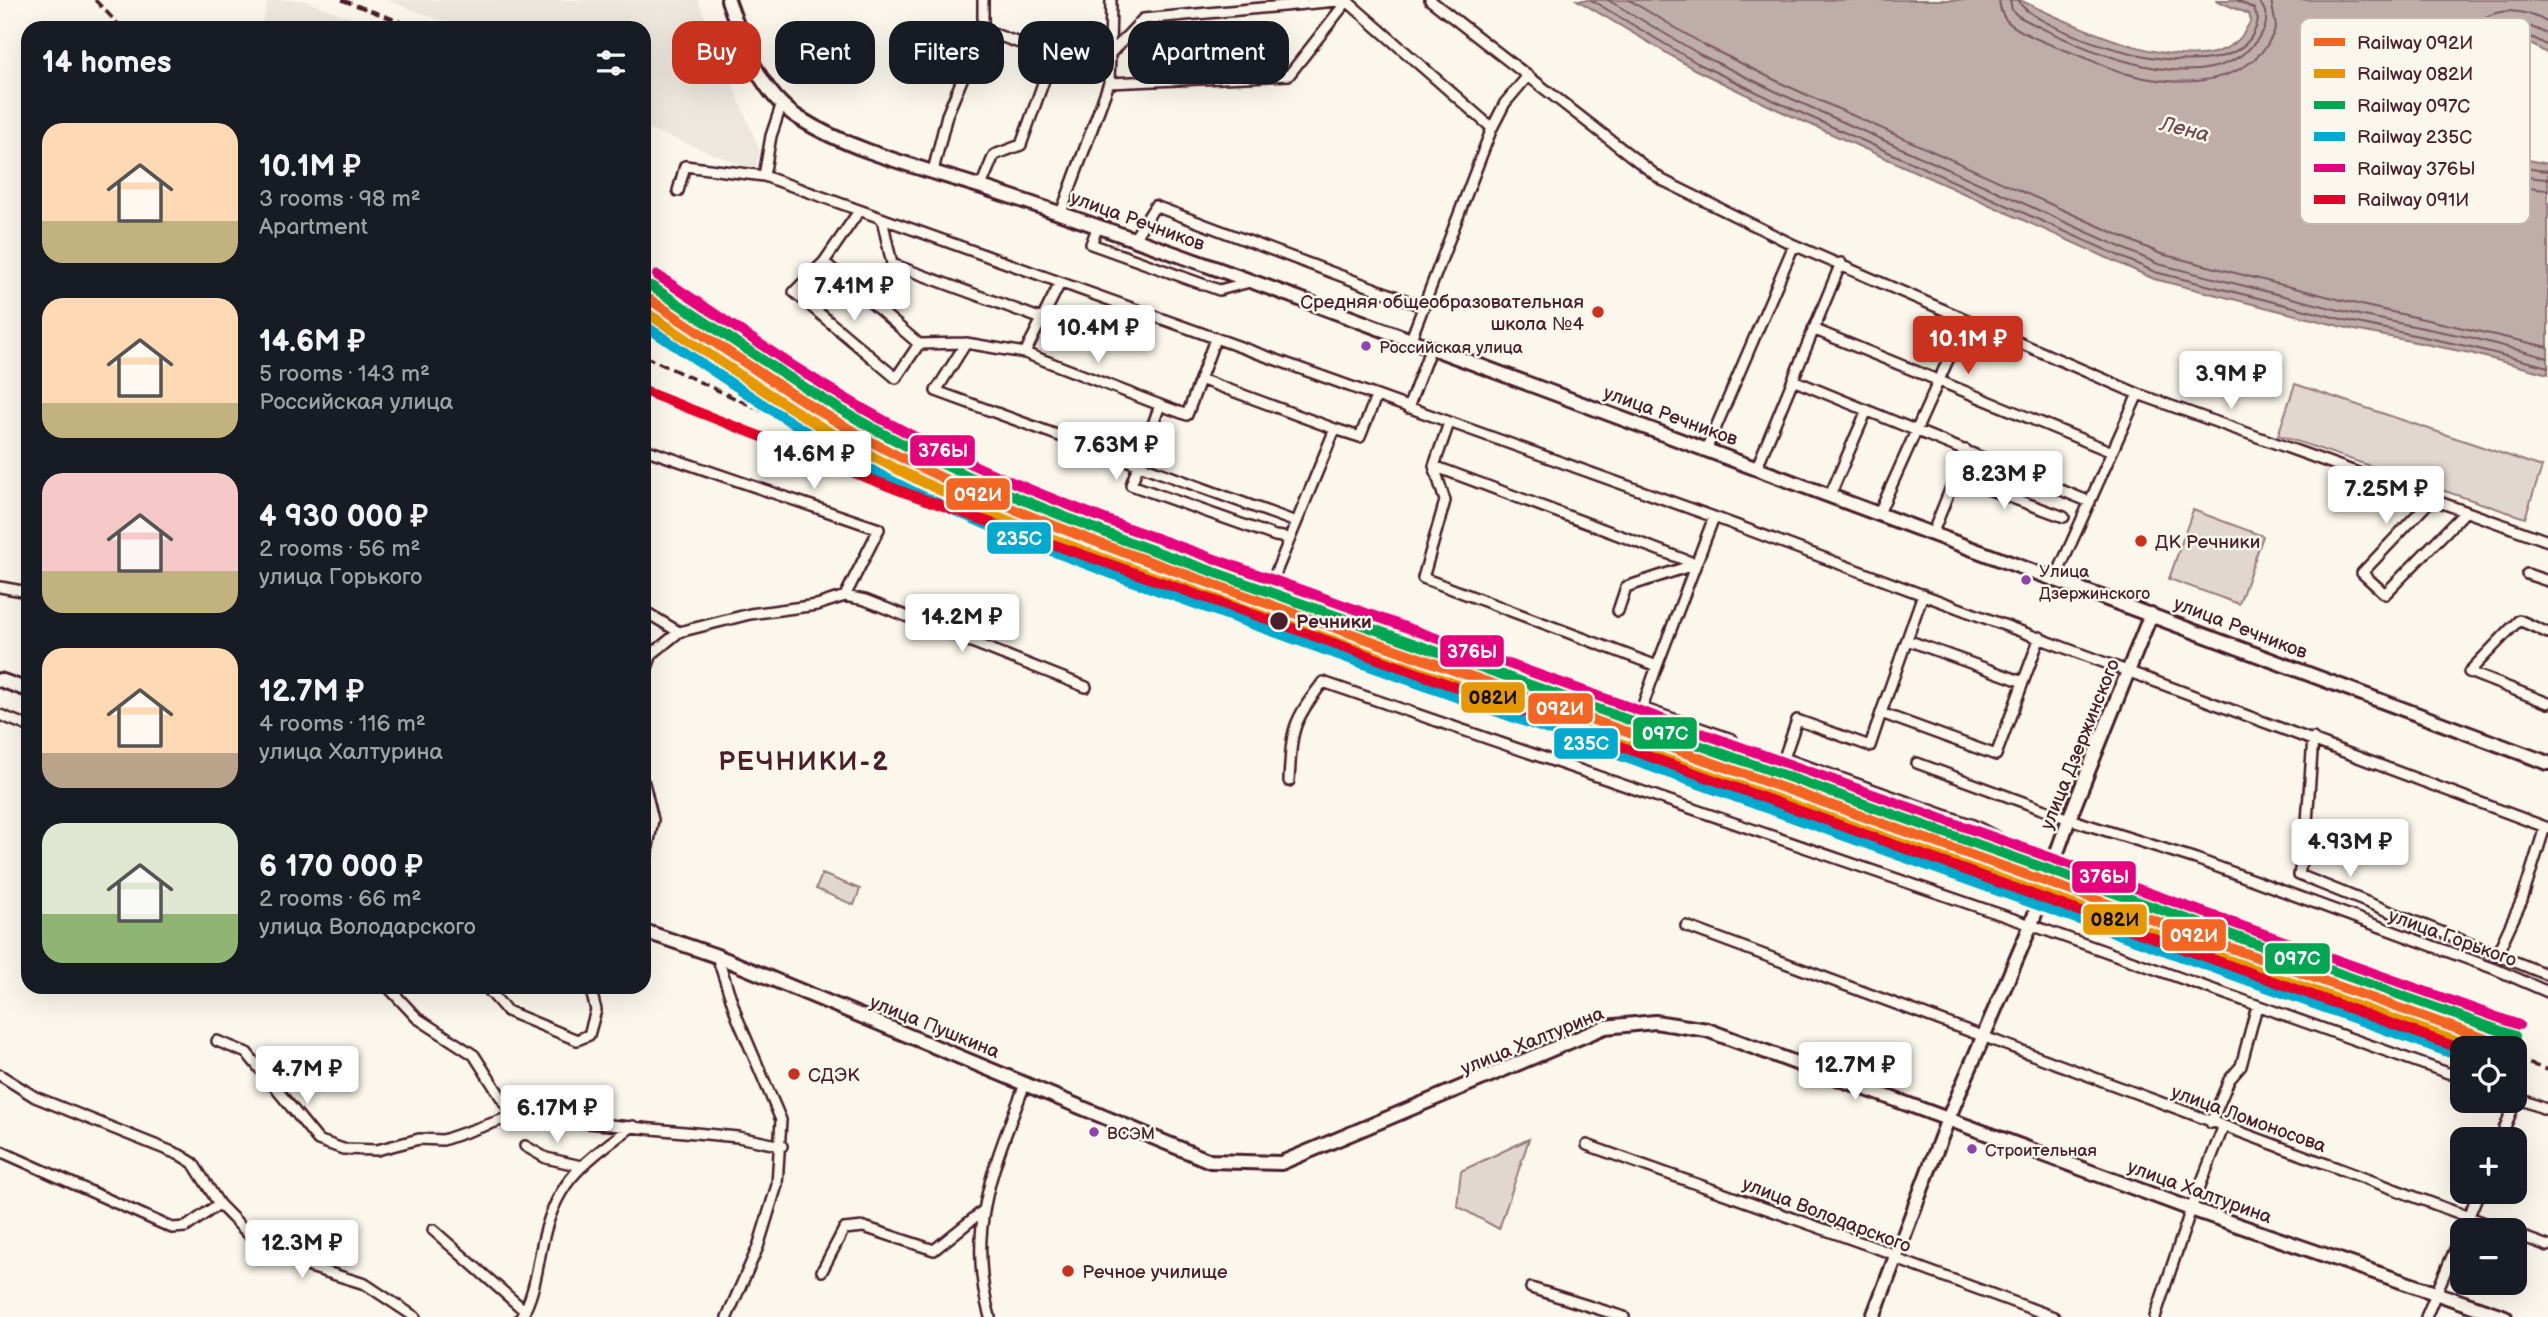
<!DOCTYPE html>
<meta charset="utf-8">
<style>
body{margin:0;font-family:"Balsamiq Sans",sans-serif;background:#20242c;color:#f1f3f6;height:100vh;display:flex;flex-direction:column;font-size:26px;white-space:nowrap}
*{box-sizing:border-box;margin:0}
p{font-size:23px;color:#9ea1a6}
.icon{flex:none;width:38px;height:38px;fill:none;stroke:currentColor;stroke-width:2;stroke-linecap:round;stroke-linejoin:round}
.map{position:relative;flex:1;overflow:hidden}
.panel{position:absolute;left:21px;top:21px;width:630px;height:973px;display:flex;flex-direction:column;background:#171b24;border-radius:21px;box-shadow:0 7px 28px #0002}
.panel>*{flex:none}
.hud{position:absolute;left:672px;top:21px;width:665px;height:63px;display:flex;gap:14px}
.controls{position:absolute;left:2450px;top:1036px;display:grid;gap:14px}
.controls a{display:grid;place-items:center;width:77px;height:77px;border-radius:14px;background:#171b24;box-shadow:0 7px 28px #0002;font-size:35px}
.price{position:absolute;translate:-50% -60px;padding:0 16px;border-radius:7px;background:#fff;color:#222;font-size:23px;line-height:46px;filter:drop-shadow(0 2px 4px #0008)}
.price::after{content:'';position:absolute;left:50%;top:42px;width:21px;height:16px;margin-left:-10px;background:inherit;clip-path:polygon(0 0,100% 0,50% 100%)}
.price.active{background:#c8321e;color:#fff}
ul{padding:0;list-style:none}
li{display:flex;align-items:center;gap:21px;height:175px;padding:0 21px}
li span{display:grid;place-items:center;flex:none;width:196px;height:140px;border-radius:21px;color:#555}
li>.icon{margin-inline-start:auto}
span .icon{width:84px;height:84px;fill:#fffc;stroke-width:1}
li b{font-size:30px}
h2{display:flex;justify-content:space-between;align-items:center;height:84px;padding:0 21px;font-size:30px}
.pill{padding:0 24px;border-radius:21px;background:#171b24;box-shadow:0 7px 28px #0002;font-size:24px;line-height:63px}
.pill.active{background:#c8321e;color:#fff}
.map>svg:first-child{display:block}
.built{fill:#eee7de}
.green{fill:#e2d7d0;stroke:#967b7e;stroke-width:2}
.water{fill:#bfadaa;stroke:#907477;stroke-width:2}
.lines{fill:none;stroke-linecap:round;stroke-linejoin:round}
.shore{stroke:#79585e;stroke-width:2}
.street-casing{stroke:#4a1f2b;stroke-width:14}
.secondary-casing{stroke:#4a1f2b;stroke-width:18}
.street{stroke:#fbf7ec;stroke-width:9}
.secondary{stroke:#fbf7ec;stroke-width:12}
.rail{stroke:#4a1f2b;stroke-width:3.5;stroke-dasharray:10 5;stroke-linecap:butt}
.rail-1-casing{stroke:#fbf7ec;stroke-width:16}
.rail-2-casing{stroke:#fbf7ec;stroke-width:16}
.rail-3-casing{stroke:#fbf7ec;stroke-width:16}
.rail-4-casing{stroke:#fbf7ec;stroke-width:16}
.rail-5-casing{stroke:#fbf7ec;stroke-width:16}
.rail-6-casing{stroke:#fbf7ec;stroke-width:16}
.rail-1{stroke:#f26522;stroke-width:10}
.rail-2{stroke:#e69804;stroke-width:10}
.rail-3{stroke:#00a651;stroke-width:10}
.rail-4{stroke:#00a9ce;stroke-width:10}
.rail-5{stroke:#e5007d;stroke-width:10}
.rail-6{stroke:#e4002b;stroke-width:10}
.poi-dot{fill:#c8321e;stroke:#fbf7ec;stroke-width:2.5}
.bus-dot{fill:#8e44ad;stroke:#fbf7ec;stroke-width:2.5}
.stop-dot{fill:#4a1f2b;stroke:#fbf7ec;stroke-width:2.5}
.labels{text-anchor:middle;stroke-width:5;stroke-linejoin:round;paint-order:stroke}
.bus-label{font-size:17px;fill:#4a1f2b;stroke:#fbf7ec;text-anchor:start}
.street-label{font-size:19px;fill:#4a1f2b;stroke:#fbf7ec}
.poi-label{font-size:19px;fill:#4a1f2b;stroke:#fbf7ec;text-anchor:start}
.stop-label{font-size:19px;font-weight:bold;fill:#4a1f2b;stroke:#fbf7ec;text-anchor:start}
.water-label{font-size:21px;font-style:italic;fill:#6d4a51;stroke:#fbf7ec}
.district-label{font-size:26px;font-weight:bold;letter-spacing:2px;fill:#4a1f2b;stroke:#fbf7ec}
.key{fill:#fbf7ec;stroke:#c6b6b2;stroke-width:2}
.key-label{font-size:19px;fill:#4a1f2b}
.line-badge{stroke:#fbf7ec;stroke-width:2.5}
.badge-label{font-size:19px;text-anchor:middle;font-weight:bold;fill:#fff}
.pale-badge-label{font-size:19px;text-anchor:middle;font-weight:bold;fill:#111}
</style>
<div class="map">
<svg width="2548" height="1317" viewBox="0 0 2548 1317">
<rect width="100%" height="100%" fill="#fbf7ec"/>
<filter id="ink" filterUnits="userSpaceOnUse"><feTurbulence type="fractalNoise" baseFrequency=".0143" numOctaves="2"/><feDisplacementMap in="SourceGraphic" scale="14" xChannelSelector="R" yChannelSelector="G"/><feConvolveMatrix kernelMatrix="1 2 1 2 8 2 1 2 1" color-interpolation-filters="sRGB"/></filter>
<g filter="url(#ink)">
<path class="built" d="M268,0H302L379,28H261Z
M386,0H698L760,151L755,170L644,127V28H463Z"/>
<path class="green" d="M2295,384L2542,467L2525,518L2278,435Z
M2193,510L2263,536L2239,604L2169,579Z
M822,874L860,889L854,905L816,889Z
M1529,1139L1499,1229L1457,1206L1461,1171Z"/>
<path class="water" d="M1577,0H2020C2066,22 2194,85 2239,39C2244,35 2247,26 2251,21L2249,14L2215,0H2548V54C2471,5 2495,78 2451,80C2430,81 2410,65 2388,67L2383,78L2387,88L2404,102L2463,140L2496,153L2548,164V374L2470,353L2355,330L2154,279L1774,108L1694,69Z"/>
<g class="lines">
<path class="shore" d="M1591,0L1697,63L1777,102L2155,272L2357,323L2471,347L2548,367
M1608,0L1701,55L1781,94L2158,264L2359,315L2473,338L2548,358
M1629,0L1706,46L1785,85L2161,254L2361,305L2548,347
M1999,0C2000,7 2001,14 2006,20C2018,33 2056,47 2073,53C2091,60 2110,69 2128,74C2180,89 2257,86 2276,26L2271,0
M2010,0L2012,10L2018,16C2078,48 2214,111 2262,33C2269,22 2267,9 2257,0
M2019,0C2022,27 2244,110 2258,19L2254,9L2237,0
M2548,23C2518,4 2486,8 2463,35C2458,41 2455,48 2450,53C2421,46 2368,23 2358,69C2355,81 2359,94 2366,104C2399,144 2497,188 2548,190
M2548,35C2520,18 2490,15 2469,44C2464,51 2462,57 2456,63L2450,64C2428,58 2379,35 2369,69C2366,79 2369,91 2376,99C2412,138 2495,177 2548,179
M2548,46C2474,0 2487,68 2453,73C2434,75 2392,43 2378,68C2364,93 2441,137 2461,147C2487,159 2520,169 2548,171"/>
<g class="street-casing">
<path id="street" d="M1430,0L1662,180L1794,245L1707,448
M983,30V0
M1110,54L1111,0
M1109,83L1289,75L1347,1L1492,128
M933,171L947,115L983,30L1053,55L1021,145L994,155L981,186
M764,176L771,136L782,103
M678,191L685,166L764,176L1714,517L2548,828
M859,211L824,262L919,344L966,343
M1061,213L1109,83L1110,54L1143,19L1348,0
M882,219L892,264L1042,319
M1098,226L1091,244L1219,290L1250,282
M1134,239L1155,206L1424,307
M1794,245L2138,394L2548,541
M824,262L794,292L896,378L919,344
M1060,283L1025,353L966,343L936,391L1296,522
M1813,329L2112,452
M1215,339L1187,415L1160,405L1131,485L1275,536L1289,538
M1411,339L1492,128L1505,103L1527,77
M1025,353L1160,405
M1200,379L1335,429
M1793,380L2090,502
M1408,408L1431,347
M1449,423L1434,466L1445,501L1423,578L1657,666L1714,517
M644,449L879,529L845,596
M1434,466L1696,564
M1757,467L1841,263
M1955,477L2064,517
M1831,493L1867,410
M2431,500L2362,573L2385,594L2465,512
M1880,511L1966,320
M1933,532L1966,450
M2527,574L2548,581
M1274,577L1335,429L1360,437L1376,397
M2056,577L2138,394
M0,587L28,592
M1923,594L1881,713L1996,755L2040,637
M644,611L679,632
M1618,611L1626,587L1696,564
M2548,633L2519,620L2469,672L2548,703
M1907,640L2023,682
M1657,666L1642,708L1732,739
M644,676L652,654L679,632L750,614L817,605L845,596L865,600L1086,687
M1881,713L1870,746L1797,720L1784,758L1973,825L2052,865
M0,715L28,726
M2313,738L2306,836L2299,875L2548,975
M1917,763L2069,819L2196,859L2495,969L2548,992
M1289,781C1292,729 1291,724 1323,682L2031,925L2462,1078
M644,783L653,820L644,868
M1686,926L2504,1230
M2498,952L2522,900L2545,827
M717,956L737,1017L781,1120L777,1185L758,1247L727,1317
M388,987L417,1018L474,1055L513,1116
M486,987L507,1011L577,1040L589,1035L596,1010L590,987
M217,1041L247,1053L318,1140L343,1149L377,1150L419,1139L443,1140L513,1116L738,1137L782,1146
M0,1075L35,1097L180,1155L193,1163L219,1204L186,1227L172,1228L0,1151
M2515,1097L2548,1110
M2211,1123L2229,1080L2241,1066L2257,1006
M2500,1139L2517,1098
M1587,1145L1896,1255L1899,1260L2054,1317
M525,1146L546,1158L581,1166
M219,1204L268,1254L365,1284L415,1317
M433,1230L525,1311
M2463,1230L2479,1192
M2515,1234L2548,1246
M822,1271L844,1229L864,1227L934,1250L984,1210
M1531,1288L1624,1317
M521,1317C533,1299 537,1271 541,1250C554,1182 580,1165 633,1126
M990,1317C965,1229 994,1165 1025,1084
M2155,1317L2191,1209L2223,1128
M2426,1317L2462,1233"/>
</g>
<g class="secondary-casing">
<path id="secondary" d="M728,0C743,42 759,93 799,118C855,154 935,171 997,192C1103,227 1207,265 1311,303C1724,453 2136,608 2548,763
M0,680L28,690
M644,931L717,956L1210,1161L1281,1163L1605,1027L1655,1022L1707,1030L2191,1209L2505,1317
M1873,1317L1948,1119L2031,925L2069,819L2151,614"/>
</g>
<use href="#street" class="street"/>
<use href="#secondary" class="secondary"/>
<path class="rail" d="M95,0L122,28
M342,0L417,28
M644,356L859,456L1002,516L1791,799
M2413,1022L2486,1048
M2515,1059L2548,1070"/>
<g class="rail-1-casing">
<path id="rail-1" d="M644,296C720,345 793,398 872,442C951,486 1036,519 1120,551L2511,1048"/>
</g>
<g class="rail-2-casing">
<path id="rail-2" d="M644,311C718,359 790,411 868,454C947,497 1031,531 1116,563L2475,1048"/>
</g>
<g class="rail-3-casing">
<path id="rail-3" d="M651,286C727,335 801,389 880,432C958,475 1041,508 1124,540L2515,1036"/>
</g>
<g class="rail-4-casing">
<path id="rail-4" d="M644,325C715,372 785,421 859,463C939,508 1026,542 1112,574L2462,1057"/>
</g>
<g class="rail-5-casing">
<path id="rail-5" d="M657,275C733,325 806,378 885,421C963,464 1046,497 1128,528L2519,1025"/>
</g>
<g class="rail-6-casing">
<path id="rail-6" d="M644,391L906,493L1278,623L2462,1049"/>
</g>
<use href="#rail-1" class="rail-1"/>
<use href="#rail-2" class="rail-2"/>
<use href="#rail-3" class="rail-3"/>
<use href="#rail-4" class="rail-4"/>
<use href="#rail-5" class="rail-5"/>
<use href="#rail-6" class="rail-6"/>
</g>
</g>
<g class="poi-dot">
<circle cx="1598" cy="312" r="7"/>
<circle cx="2141" cy="541" r="7"/>
<circle cx="794" cy="1074" r="7"/>
<circle cx="1068" cy="1271" r="7"/>
</g>
<g class="bus-dot">
<circle cx="1366" cy="346" r="6"/>
<circle cx="2026" cy="580" r="6"/>
<circle cx="1094" cy="1132" r="6"/>
<circle cx="1972" cy="1149" r="6"/>
</g>
<circle class="stop-dot" cx="1279" cy="621" r="10"/>
<g class="labels">
<g class="bus-label">
<text x="1379" y="353">Российская улица</text>
<text x="2039" y="577">Улица<tspan x="2039" dy="22">Дзержинского</tspan></text>
<text x="1107" y="1139">ВСЭМ</text>
<text x="1985" y="1156">Строительная</text>
</g>
<g class="street-label">
<text transform="translate(1138 220) rotate(20)" y="7">улица Речников</text>
<text transform="translate(1671 415) rotate(20)" y="7">улица Речников</text>
<text transform="translate(2241 627) rotate(21)" y="7">улица Речников</text>
<text transform="translate(2079 744) rotate(-68)" y="7">улица Дзержинского</text>
<text transform="translate(2453 937) rotate(20)" y="7">улица Горького</text>
<text transform="translate(935 1026) rotate(22)" y="7">улица Пушкина</text>
<text transform="translate(1532 1040) rotate(-22)" y="7">улица Халтурина</text>
<text transform="translate(2249 1118) rotate(20)" y="7">улица Ломоносова</text>
<text transform="translate(2200 1191) rotate(20)" y="7">улица Халтурина</text>
<text transform="translate(1827 1214) rotate(21)" y="7">улица Володарского</text>
</g>
<g class="poi-label">
<text x="1584" y="308" text-anchor="end">Средняя общеобразовательная<tspan x="1584" dy="22">школа №4</tspan></text>
<text x="2155" y="548">ДК Речники</text>
<text x="808" y="1081">СДЭК</text>
<text x="1082" y="1278">Речное училище</text>
</g>
<g class="stop-label">
<text x="1296" y="628">Речники</text>
</g>
<g class="water-label">
<text transform="translate(2185 129) rotate(14)" y="7">Лена</text>
</g>
<g class="district-label">
<text x="804" y="770">РЕЧНИКИ-2</text>
</g>
</g>
<rect x="2300" y="18" width="230" height="206" rx="10" class="key"/>
<rect x="2314" y="38" width="31" height="8" fill="#f26522"/>
<rect x="2314" y="69" width="31" height="9" fill="#e69804"/>
<rect x="2314" y="101" width="31" height="8" fill="#00a651"/>
<rect x="2314" y="132" width="31" height="9" fill="#00a9ce"/>
<rect x="2314" y="164" width="31" height="8" fill="#e5007d"/>
<rect x="2314" y="195" width="31" height="9" fill="#e4002b"/>
<g class="key-label">
<text x="2357" y="49">Railway 092И</text>
<text x="2357" y="80">Railway 082И</text>
<text x="2357" y="112">Railway 097С</text>
<text x="2357" y="143">Railway 235С</text>
<text x="2357" y="175">Railway 376Ы</text>
<text x="2357" y="206">Railway 091И</text>
</g>
<g class="line-badge">
<rect x="909" y="434" width="67" height="33" rx="7" fill="#e5007d"/>
<rect x="945" y="477" width="66" height="34" rx="7" fill="#f26522"/>
<rect x="986" y="521" width="66" height="34" rx="7" fill="#00a9ce"/>
<rect x="1439" y="634" width="66" height="34" rx="7" fill="#e5007d"/>
<rect x="1460" y="681" width="66" height="33" rx="7" fill="#e69804"/>
<rect x="1527" y="692" width="67" height="33" rx="7" fill="#f26522"/>
<rect x="1632" y="716" width="66" height="34" rx="7" fill="#00a651"/>
<rect x="1553" y="727" width="66" height="33" rx="7" fill="#00a9ce"/>
<rect x="2071" y="860" width="66" height="34" rx="7" fill="#e5007d"/>
<rect x="2082" y="903" width="66" height="33" rx="7" fill="#e69804"/>
<rect x="2161" y="918" width="66" height="34" rx="7" fill="#f26522"/>
<rect x="2264" y="942" width="67" height="33" rx="7" fill="#00a651"/>
</g>
<g class="badge-label">
<text x="943" y="457">376Ы</text>
<text x="978" y="501">092И</text>
<text x="1019" y="545">235С</text>
<text x="1472" y="658">376Ы</text>
<text x="1560" y="715">092И</text>
<text x="1665" y="740">097С</text>
<text x="1586" y="750">235С</text>
<text x="2104" y="883">376Ы</text>
<text x="2194" y="942">092И</text>
<text x="2297" y="965">097С</text>
</g>
<g class="pale-badge-label">
<text x="1493" y="704">082И</text>
<text x="2115" y="926">082И</text>
</g>
</svg>
<div class="controls">
<a><svg class="icon" aria-label="locate" viewBox="0 0 24 24"><circle cx="12" cy="12" r="6"/><path d="M12 2v4M12 18v4M2 12h4M18 12h4"/></svg></a>
<a>+</a>
<a>−</a>
</div>
<b class="price" style="left:854px;top:323px">7.41M ₽</b>
<b class="price" style="left:1098px;top:365px">10.4M ₽</b>
<b class="price active" style="left:1968px;top:376px">10.1M ₽</b>
<b class="price" style="left:2231px;top:411px">3.9M ₽</b>
<b class="price" style="left:1116px;top:482px">7.63M ₽</b>
<b class="price" style="left:814px;top:491px">14.6M ₽</b>
<b class="price" style="left:2004px;top:511px">8.23M ₽</b>
<b class="price" style="left:2386px;top:526px">7.25M ₽</b>
<b class="price" style="left:962px;top:654px">14.2M ₽</b>
<b class="price" style="left:2350px;top:879px">4.93M ₽</b>
<b class="price" style="left:1855px;top:1102px">12.7M ₽</b>
<b class="price" style="left:307px;top:1106px">4.7M ₽</b>
<b class="price" style="left:557px;top:1145px">6.17M ₽</b>
<b class="price" style="left:302px;top:1280px">12.3M ₽</b>
<div class="hud">
<a class="pill active">Buy</a>
<a class="pill">Rent</a>
<a class="pill">Filters</a>
<a class="pill">New</a>
<a class="pill">Apartment</a>
</div>
<section class="panel">
<h2>14 homes<svg class="icon" aria-label="filters" viewBox="0 0 24 24"><path d="M4 7h16M4 17h16"/><circle cx="9" cy="7" r="2"/><circle cx="15" cy="17" r="2"/></svg></h2>
<ul>
<li><span style="background:linear-gradient(#ffd9b3 70%,#c2b280 0)"><svg class="icon" aria-label="home" viewBox="0 0 24 24"><path d="M3 11l9-7 9 7M6 9v11h12V9"/></svg></span><div><b>10.1M ₽</b><p>3 rooms · 98 m²</p><p>Apartment</p></div></li>
<li><span style="background:linear-gradient(#ffd9b3 75%,#c2b280 0)"><svg class="icon" aria-label="home" viewBox="0 0 24 24"><path d="M3 11l9-7 9 7M6 9v11h12V9"/></svg></span><div><b>14.6M ₽</b><p>5 rooms · 143 m²</p><p>Российская улица</p></div></li>
<li><span style="background:linear-gradient(#f6c9c9 70%,#c2b280 0)"><svg class="icon" aria-label="home" viewBox="0 0 24 24"><path d="M3 11l9-7 9 7M6 9v11h12V9"/></svg></span><div><b>4 930 000 ₽</b><p>2 rooms · 56 m²</p><p>улица Горького</p></div></li>
<li><span style="background:linear-gradient(#ffd9b3 75%,#b9a48a 0)"><svg class="icon" aria-label="home" viewBox="0 0 24 24"><path d="M3 11l9-7 9 7M6 9v11h12V9"/></svg></span><div><b>12.7M ₽</b><p>4 rooms · 116 m²</p><p>улица Халтурина</p></div></li>
<li><span style="background:linear-gradient(#dfe7d0 65%,#8fb573 0)"><svg class="icon" aria-label="home" viewBox="0 0 24 24"><path d="M3 11l9-7 9 7M6 9v11h12V9"/></svg></span><div><b>6 170 000 ₽</b><p>2 rooms · 66 m²</p><p>улица Володарского</p></div></li>
</ul>
</section>
</div>
